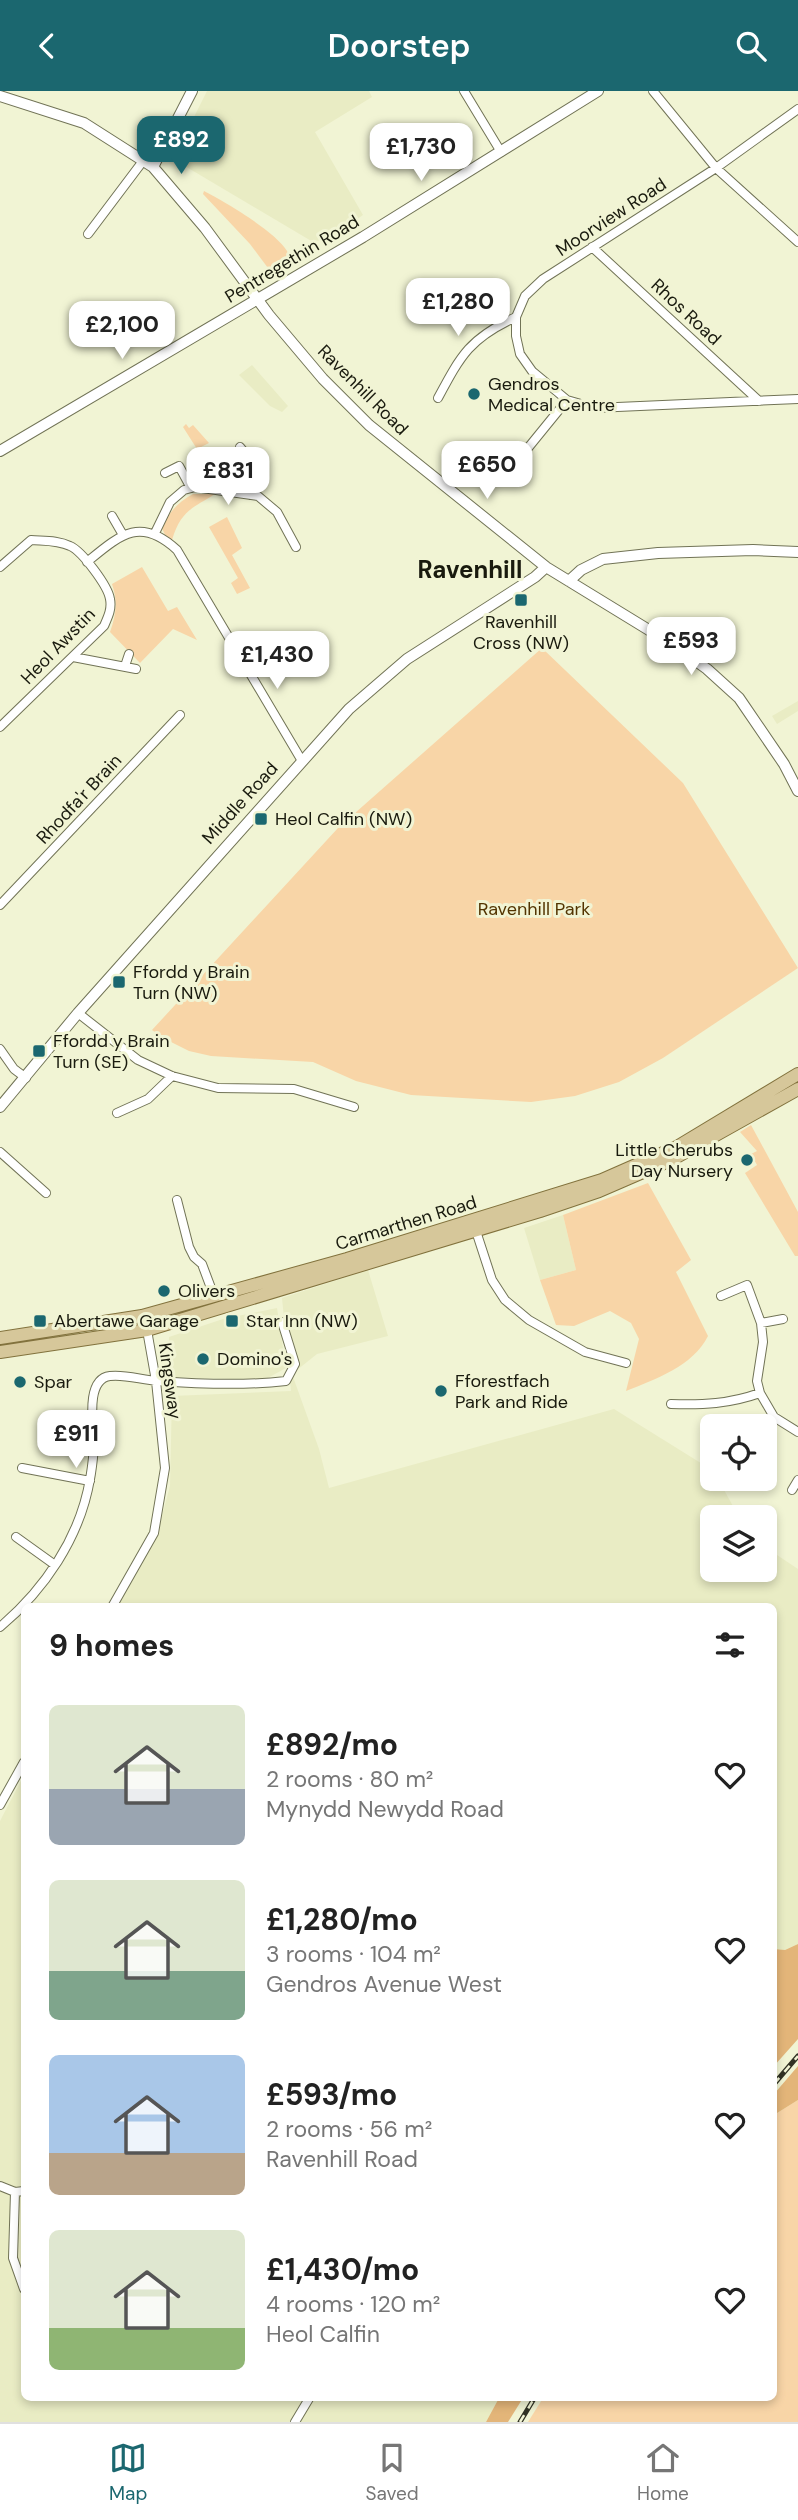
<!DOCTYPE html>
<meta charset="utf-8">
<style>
body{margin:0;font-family:"DM Sans",sans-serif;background:#f6f6f6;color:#222;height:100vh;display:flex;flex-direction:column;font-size:26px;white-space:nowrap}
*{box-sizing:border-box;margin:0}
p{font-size:23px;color:#767676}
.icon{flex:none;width:38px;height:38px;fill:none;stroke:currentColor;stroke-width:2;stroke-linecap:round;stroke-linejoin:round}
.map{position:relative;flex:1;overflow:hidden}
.side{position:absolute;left:21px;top:1512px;width:756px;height:798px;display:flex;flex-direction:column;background:#fff;border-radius:10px;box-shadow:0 4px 10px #0003}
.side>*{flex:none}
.controls{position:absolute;left:700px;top:1323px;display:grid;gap:14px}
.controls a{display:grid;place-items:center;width:77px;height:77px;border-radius:10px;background:#fff;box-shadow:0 4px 10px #0003;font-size:35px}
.price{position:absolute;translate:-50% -60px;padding:0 16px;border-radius:14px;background:#fff;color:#222;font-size:23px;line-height:46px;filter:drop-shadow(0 2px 4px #0008)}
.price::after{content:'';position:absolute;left:50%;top:42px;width:21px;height:16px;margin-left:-10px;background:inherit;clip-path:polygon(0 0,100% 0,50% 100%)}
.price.on{background:#1b676f;color:#fff}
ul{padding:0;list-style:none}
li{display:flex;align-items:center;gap:21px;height:175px;padding:0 28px}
li span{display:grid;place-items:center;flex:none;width:196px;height:140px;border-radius:10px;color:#555}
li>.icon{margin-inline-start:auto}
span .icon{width:84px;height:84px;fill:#fffc;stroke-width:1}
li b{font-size:30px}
h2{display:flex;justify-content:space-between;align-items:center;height:84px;padding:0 28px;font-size:30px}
header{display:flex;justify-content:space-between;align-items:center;height:91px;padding:0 28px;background:#1b676f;color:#fff;font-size:32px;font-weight:600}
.menu{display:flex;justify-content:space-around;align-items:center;height:98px;border-top:2px solid #e0e0e0;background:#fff;font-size:19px;color:#767676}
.menu a{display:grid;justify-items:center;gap:4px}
.menu .on{color:#1b676f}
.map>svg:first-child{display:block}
.built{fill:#e9ecc4}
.green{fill:#f8d5a7}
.forest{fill:#e3b579}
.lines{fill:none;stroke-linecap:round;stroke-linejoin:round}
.street-casing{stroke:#717356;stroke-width:10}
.secondary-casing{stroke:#717356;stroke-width:12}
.primary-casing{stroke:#82723d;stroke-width:14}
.street{stroke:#fff;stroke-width:8}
.secondary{stroke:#fff;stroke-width:10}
.primary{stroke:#d6c79a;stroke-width:12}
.rail-casing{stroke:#313224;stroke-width:5}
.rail{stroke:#f1f4d4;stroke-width:2.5;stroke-dasharray:8;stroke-linecap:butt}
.poi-dot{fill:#1b676f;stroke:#f1f4d4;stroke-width:2.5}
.labels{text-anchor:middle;stroke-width:6;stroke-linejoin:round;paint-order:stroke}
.street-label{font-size:18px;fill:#191a0e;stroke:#f1f4d4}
.poi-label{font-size:18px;fill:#191a0e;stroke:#f1f4d4;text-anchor:start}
.park-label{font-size:18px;fill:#523401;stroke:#f1f4d4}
.district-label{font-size:24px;font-weight:bold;fill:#191a0e;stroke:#f1f4d4}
</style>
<header><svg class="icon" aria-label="back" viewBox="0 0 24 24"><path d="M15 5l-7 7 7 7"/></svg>Doorstep<svg class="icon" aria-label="search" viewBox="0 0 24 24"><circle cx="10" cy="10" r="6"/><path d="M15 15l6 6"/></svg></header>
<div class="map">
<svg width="798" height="2331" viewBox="0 0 798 2331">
<rect width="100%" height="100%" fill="#f1f4d4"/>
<path class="built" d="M207,0H369L372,6L315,41L363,124L330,147L313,151L173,68Z
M252,274L288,315L282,321L270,315L239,284Z
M798,610V620L777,633L772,625Z
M563,1124L576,1179L540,1189L524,1137Z
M368,1179L388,1245L317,1263L292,1283L319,1358L329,1397L614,1318L712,1379V1388H718L739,1426H712V1479H765V1456L798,1478V1853L785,1859L774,1858V1516H117L156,1447L170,1395L172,1305L291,1300L282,1207Z
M277,1217L286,1277L264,1289L168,1286L169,1246L223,1228Z
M24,1684V2306L499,2307L486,2331H0V1730Z"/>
<path class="green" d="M204,100C224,110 276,141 287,160C288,162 289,166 290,169C290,181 281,183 271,181L250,153L203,103Z
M186,333L189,337L193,334L209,352L197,358L183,336Z
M240,368L248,373L245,396L222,392Z
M193,403H215C191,418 181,420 172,449L165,444L162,437C168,422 178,411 193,403Z
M227,426L242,457L232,464L250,497L237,503L231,492L238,487L209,436Z
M142,476L168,520L177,516L197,549L173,538L140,572L110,541C116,524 118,511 112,493Z
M542,557L683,692L798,877L663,967L619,991L575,1005L531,1011L411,1004L356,990L313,971L211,965L189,960L163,947L152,939L338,737Z
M751,1034L798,1121V1165H795L745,1082L757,1074L751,1063L757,1060L740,1041Z
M648,1092L691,1169L676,1181L708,1245C693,1275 656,1288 626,1300L639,1248L631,1232L610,1220L574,1235L556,1234L540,1189L576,1179L563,1124Z
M798,2009V2331H528L543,2307L774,2306V2024Z"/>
<path class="forest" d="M798,1853V1948L774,1975V1858L785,1859Z
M798,1975V2009L774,2024V2003Z
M499,2307H523L508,2331H486Z"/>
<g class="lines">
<g class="street-casing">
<path id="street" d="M464,0L501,61
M653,0L716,77L798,151
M798,18L716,77L543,188L525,205L516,226V245L520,263L532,280L567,309L595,317L798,308
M88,143L143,70
M592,156L759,310
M438,307C461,264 470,247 516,226
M240,356L255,374L250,404
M165,382L179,375L191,397
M506,384L567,309
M112,425L123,444
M155,442L170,411L184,399L195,396L258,405L277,421L296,456
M87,471C120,444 140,425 177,459L302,670
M0,476L31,449C44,450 58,449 70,455C82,460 108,495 110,508C112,518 108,526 104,535L0,636
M73,566L136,578
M125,575L129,563
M0,814L180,624
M78,922L138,969L172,985L218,997L294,998L354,1016
M0,958L14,978L26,987
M117,1022L148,1008L172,985
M0,1061L46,1102
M177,1109L189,1156L194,1166L202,1173L214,1205
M476,1140L492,1189L505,1209L529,1229L585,1261L626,1272
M721,1205L747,1194L761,1232L763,1251L757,1290L760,1302L774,1326L798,1341
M761,1232L783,1228
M671,1313C703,1314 729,1313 760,1302
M22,1377L90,1390
M792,1399L798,1389
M16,1446L55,1474
M112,1516L154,1442L165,1377L156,1290L147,1239L142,1225
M0,1536C44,1499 80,1447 90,1388C92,1378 93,1367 94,1357C94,1338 84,1288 110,1285C125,1283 142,1289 158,1290C200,1293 244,1295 286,1290L295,1273L282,1231
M0,1714L24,1671
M0,2095L15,2101L24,2100
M15,2101L13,2167L24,2198
M295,2331L310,2306"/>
</g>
<g class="secondary-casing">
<path id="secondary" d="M0,5L84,32L153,76L205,137L269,224L323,288L369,334L546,476L675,555L707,578L739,607L784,673L798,700
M153,76L192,0
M0,360L363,146L598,0
M569,490L581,479L603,468L658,462L753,459L798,461
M0,1016L78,922L349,618L407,568L535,486L546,476"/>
</g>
<g class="primary-casing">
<path id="primary" d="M0,1247L142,1225L347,1168L602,1089L677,1056L798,983
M0,1261L147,1239L540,1120L599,1100L673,1068L798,998"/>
</g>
<use href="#street" class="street"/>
<use href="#secondary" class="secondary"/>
<use href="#primary" class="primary"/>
<g class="rail-casing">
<path id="rail" d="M774,1993L798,1965
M520,2331L535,2306"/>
</g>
<use href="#rail" class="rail"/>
</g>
<g class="poi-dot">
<circle cx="474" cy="303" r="7"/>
<rect x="514" y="502" width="14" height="14" rx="3.5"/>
<rect x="254" y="721" width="14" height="14" rx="3.5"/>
<rect x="112" y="884" width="14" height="14" rx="3.5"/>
<rect x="32" y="953" width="14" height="14" rx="3.5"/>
<circle cx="747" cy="1069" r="7"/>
<circle cx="164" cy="1200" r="7"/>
<rect x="33" y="1223" width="14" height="14" rx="3.5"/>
<rect x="225" y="1223" width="14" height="14" rx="3.5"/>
<circle cx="203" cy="1268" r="7"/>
<circle cx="20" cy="1291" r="7"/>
<circle cx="441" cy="1300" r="7"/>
</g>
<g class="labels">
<g class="street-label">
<text transform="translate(611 126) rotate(-33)" y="6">Moorview Road</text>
<text transform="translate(292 168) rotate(-31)" y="6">Pentregethin Road</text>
<text transform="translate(686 221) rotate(43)" y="6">Rhos Road</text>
<text transform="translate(363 299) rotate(45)" y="6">Ravenhill Road</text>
<text transform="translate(58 555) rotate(-46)" y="6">Heol Awstin</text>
<text transform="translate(79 708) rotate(-47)" y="6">Rhodfa'r Brain</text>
<text transform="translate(240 712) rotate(-48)" y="6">Middle Road</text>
<text transform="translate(406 1132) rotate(-17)" y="6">Carmarthen Road</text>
<text transform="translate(170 1290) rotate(82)" y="6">Kingsway</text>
</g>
<g class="poi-label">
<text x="488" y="299">Gendros<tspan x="488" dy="21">Medical Centre</tspan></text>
<text x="521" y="537" text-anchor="middle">Ravenhill<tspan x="521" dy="21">Cross (NW)</tspan></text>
<text x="275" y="734">Heol Calfin (NW)</text>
<text x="133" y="887">Ffordd y Brain<tspan x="133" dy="21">Turn (NW)</tspan></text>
<text x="53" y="956">Ffordd y Brain<tspan x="53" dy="21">Turn (SE)</tspan></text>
<text x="733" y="1065" text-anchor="end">Little Cherubs<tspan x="733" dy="21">Day Nursery</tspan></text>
<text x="178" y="1206">Olivers</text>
<text x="54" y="1236">Abertawe Garage</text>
<text x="246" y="1236">Star Inn (NW)</text>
<text x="217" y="1274">Domino's</text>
<text x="455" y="1296">Fforestfach<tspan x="455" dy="21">Park and Ride</tspan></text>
<text x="34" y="1297">Spar</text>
</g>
<g class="park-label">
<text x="534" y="824">Ravenhill Park</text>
</g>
<g class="district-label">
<text x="470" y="487">Ravenhill</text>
</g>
</g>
</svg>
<div class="controls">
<a><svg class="icon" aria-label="locate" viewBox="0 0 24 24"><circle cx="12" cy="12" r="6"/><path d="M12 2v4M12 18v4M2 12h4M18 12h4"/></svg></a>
<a><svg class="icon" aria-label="layers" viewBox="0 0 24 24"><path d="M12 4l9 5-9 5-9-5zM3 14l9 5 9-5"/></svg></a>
</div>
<b class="price on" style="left:181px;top:85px">£892</b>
<b class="price" style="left:421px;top:92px">£1,730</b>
<b class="price" style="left:458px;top:247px">£1,280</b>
<b class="price" style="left:122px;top:270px">£2,100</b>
<b class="price" style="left:487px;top:410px">£650</b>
<b class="price" style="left:228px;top:416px">£831</b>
<b class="price" style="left:691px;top:586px">£593</b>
<b class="price" style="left:277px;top:600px">£1,430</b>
<b class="price" style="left:76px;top:1379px">£911</b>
<section class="side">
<h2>9 homes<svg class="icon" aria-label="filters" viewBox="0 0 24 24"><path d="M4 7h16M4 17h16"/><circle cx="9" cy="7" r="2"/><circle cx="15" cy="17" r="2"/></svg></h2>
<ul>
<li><span style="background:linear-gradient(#dfe7d0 60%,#9aa5b1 0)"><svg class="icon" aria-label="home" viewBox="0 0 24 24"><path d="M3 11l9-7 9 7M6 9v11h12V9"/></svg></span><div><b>£892/mo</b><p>2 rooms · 80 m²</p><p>Mynydd Newydd Road</p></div><svg class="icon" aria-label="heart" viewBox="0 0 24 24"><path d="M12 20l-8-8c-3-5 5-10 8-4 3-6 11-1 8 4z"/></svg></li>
<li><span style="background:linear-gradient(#dfe7d0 65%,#7fa58c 0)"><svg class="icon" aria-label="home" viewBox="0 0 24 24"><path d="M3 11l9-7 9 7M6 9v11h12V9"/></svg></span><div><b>£1,280/mo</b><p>3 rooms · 104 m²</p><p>Gendros Avenue West</p></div><svg class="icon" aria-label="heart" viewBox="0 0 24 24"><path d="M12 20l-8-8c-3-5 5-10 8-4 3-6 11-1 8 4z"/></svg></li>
<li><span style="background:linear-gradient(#a9c7e8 70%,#b9a48a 0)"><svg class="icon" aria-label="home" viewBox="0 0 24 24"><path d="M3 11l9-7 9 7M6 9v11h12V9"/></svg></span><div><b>£593/mo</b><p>2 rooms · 56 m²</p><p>Ravenhill Road</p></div><svg class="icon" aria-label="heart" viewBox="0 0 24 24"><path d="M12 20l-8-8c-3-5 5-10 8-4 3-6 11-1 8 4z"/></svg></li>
<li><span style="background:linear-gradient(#dfe7d0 70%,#8fb573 0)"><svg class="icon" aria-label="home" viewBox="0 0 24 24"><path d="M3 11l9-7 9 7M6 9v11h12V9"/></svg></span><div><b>£1,430/mo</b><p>4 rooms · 120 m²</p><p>Heol Calfin</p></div><svg class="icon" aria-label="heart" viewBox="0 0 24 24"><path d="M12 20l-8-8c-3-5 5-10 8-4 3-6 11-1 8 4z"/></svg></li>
</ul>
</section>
</div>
<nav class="menu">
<a class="on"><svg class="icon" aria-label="map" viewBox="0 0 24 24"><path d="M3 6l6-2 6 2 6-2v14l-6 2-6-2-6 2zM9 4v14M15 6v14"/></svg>Map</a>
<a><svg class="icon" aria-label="saved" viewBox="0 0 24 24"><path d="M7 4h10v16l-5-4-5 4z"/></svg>Saved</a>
<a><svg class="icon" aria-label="home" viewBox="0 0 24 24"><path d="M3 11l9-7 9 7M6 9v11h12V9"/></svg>Home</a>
</nav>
